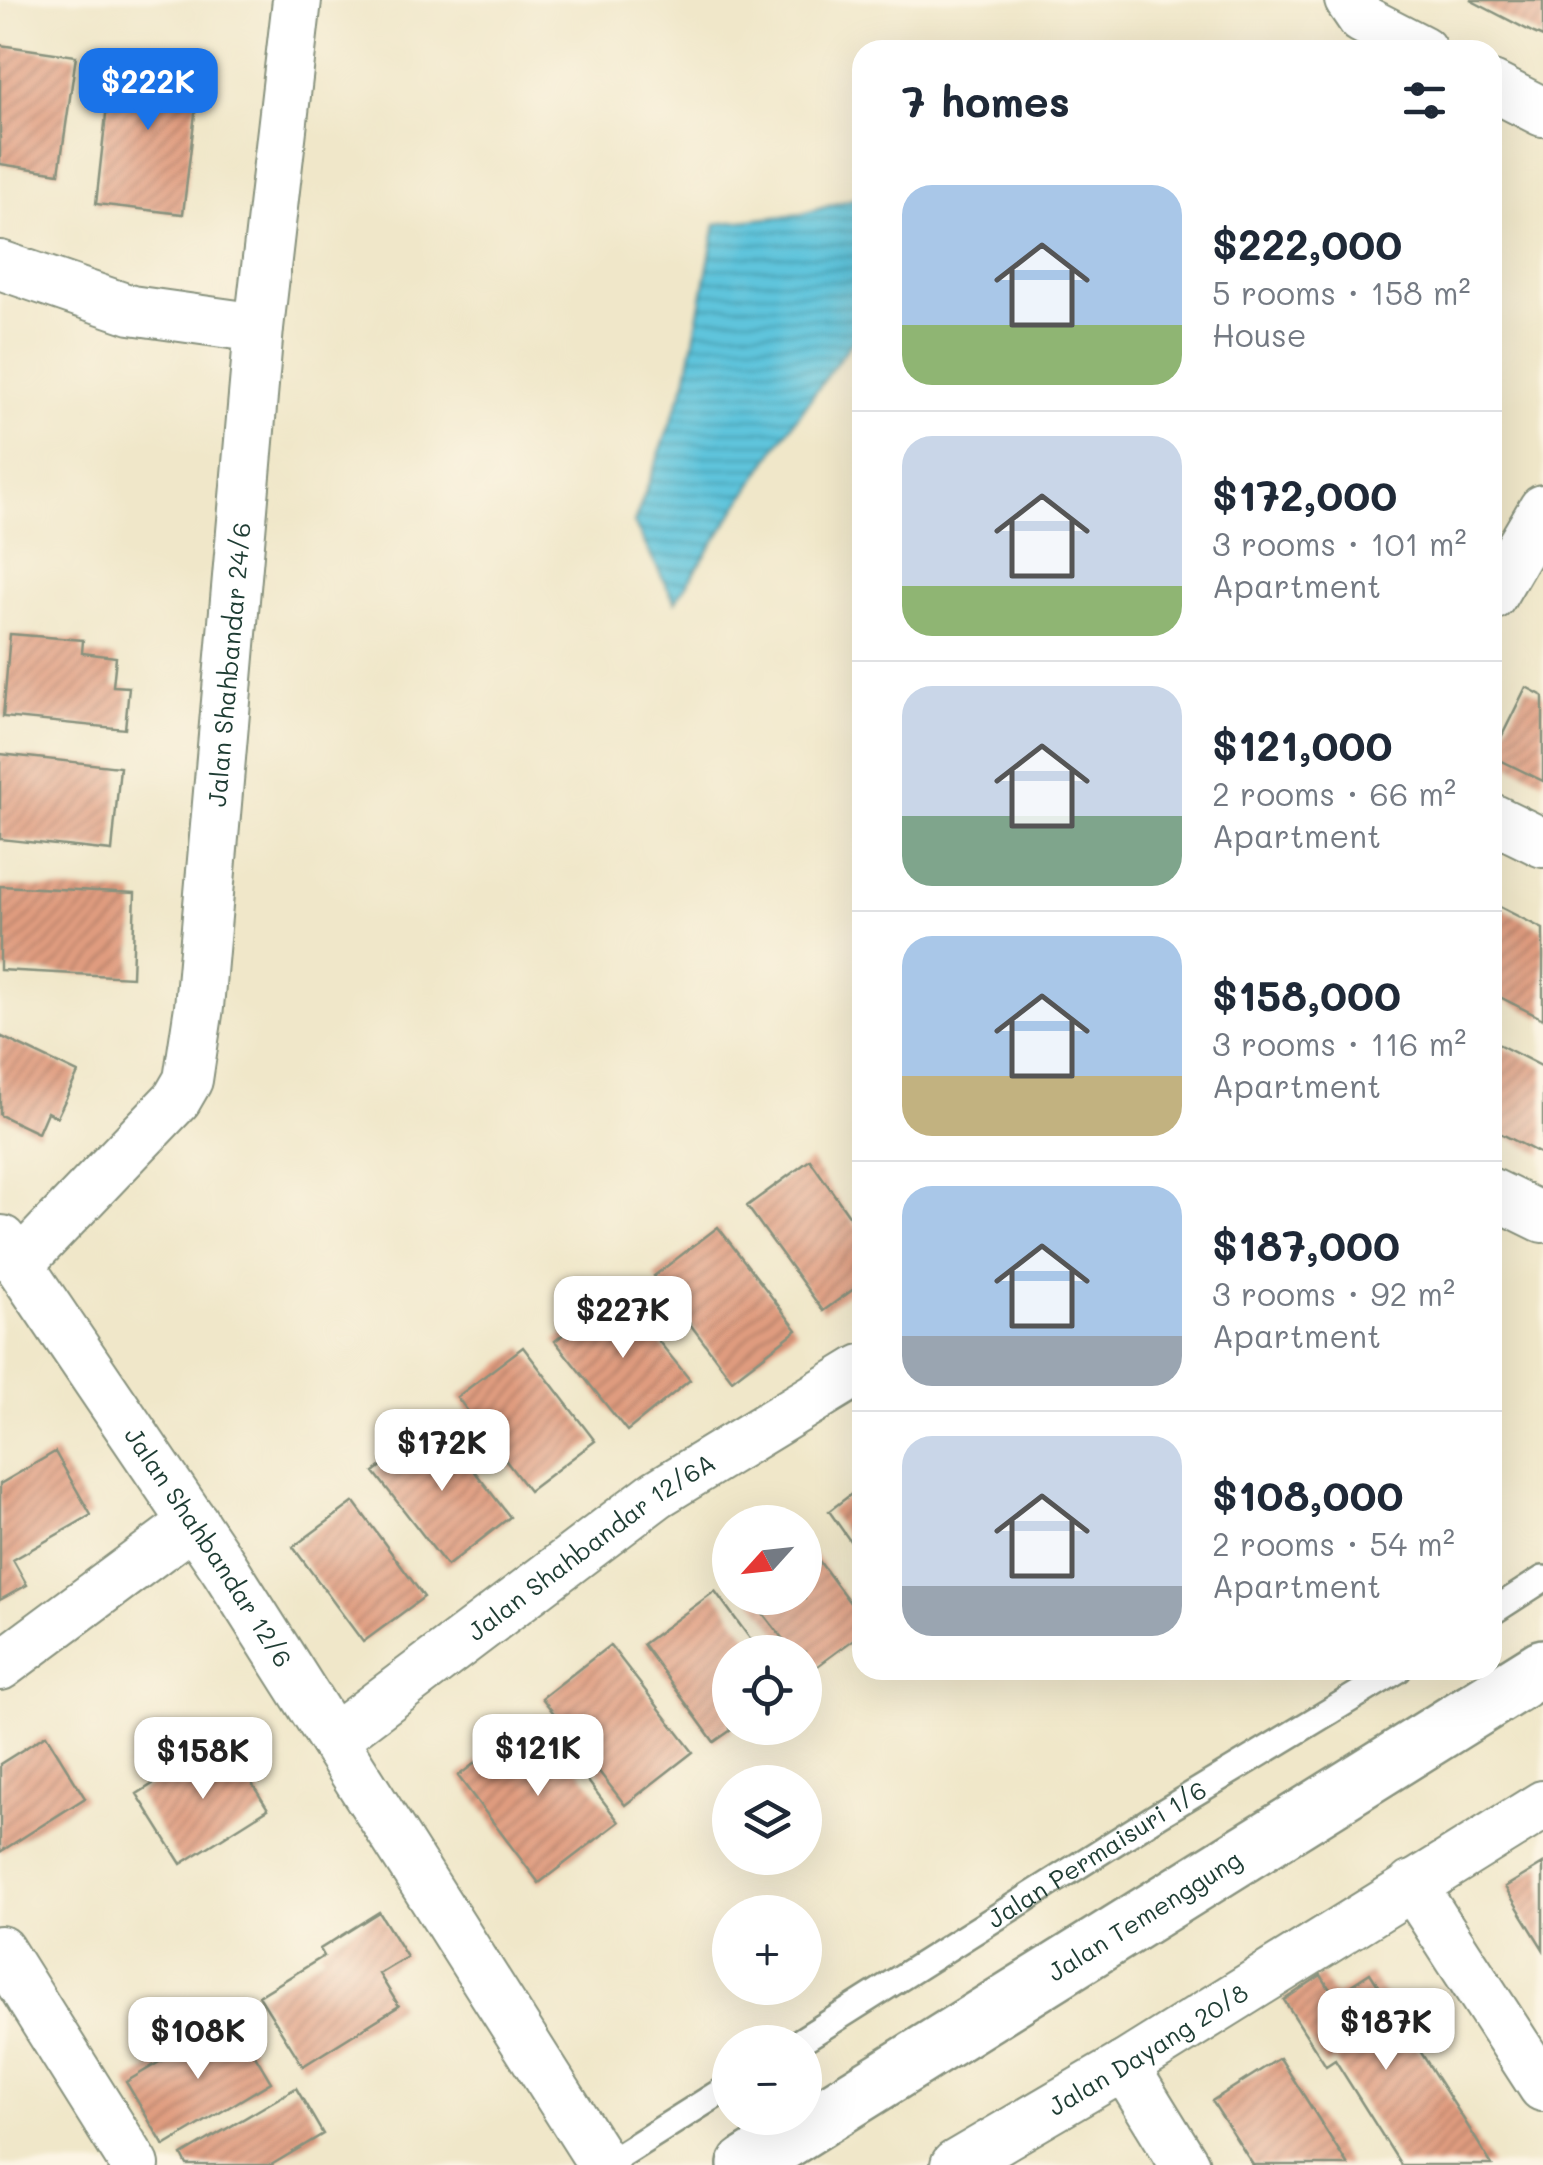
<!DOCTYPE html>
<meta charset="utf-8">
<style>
body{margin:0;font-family:Mali,sans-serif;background:#f6f6f7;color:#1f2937;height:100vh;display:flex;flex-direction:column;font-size:38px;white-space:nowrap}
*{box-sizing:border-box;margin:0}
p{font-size:32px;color:#747a83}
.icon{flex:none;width:55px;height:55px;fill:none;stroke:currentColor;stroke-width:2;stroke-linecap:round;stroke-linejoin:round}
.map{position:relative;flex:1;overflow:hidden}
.side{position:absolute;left:852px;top:40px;width:650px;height:1640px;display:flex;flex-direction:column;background:#fff;border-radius:30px;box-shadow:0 10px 40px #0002}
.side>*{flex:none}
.needle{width:65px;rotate:243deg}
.tools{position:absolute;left:712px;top:1505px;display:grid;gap:20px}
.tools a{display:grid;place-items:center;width:110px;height:110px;border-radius:50%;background:#fff;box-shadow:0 10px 40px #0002;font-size:50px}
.price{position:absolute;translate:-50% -85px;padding:0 22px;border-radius:20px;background:#fff;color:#222;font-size:32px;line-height:65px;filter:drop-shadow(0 2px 5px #0008)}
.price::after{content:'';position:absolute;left:50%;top:60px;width:30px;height:22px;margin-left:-15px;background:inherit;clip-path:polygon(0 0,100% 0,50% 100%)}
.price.active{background:#1a73e8;color:#fff}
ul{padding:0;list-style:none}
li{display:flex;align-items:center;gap:30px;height:250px;padding:0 50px}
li+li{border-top:2px solid #e0e1e3}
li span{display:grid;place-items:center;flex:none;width:280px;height:200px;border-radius:30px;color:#555}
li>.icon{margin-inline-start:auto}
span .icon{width:120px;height:120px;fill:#fffc;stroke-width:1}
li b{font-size:42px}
h2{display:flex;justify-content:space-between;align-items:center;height:120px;padding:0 50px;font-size:42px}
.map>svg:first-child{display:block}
.water{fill:url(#water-rules);stroke:#3e8088;stroke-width:2.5}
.building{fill:url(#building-hatch)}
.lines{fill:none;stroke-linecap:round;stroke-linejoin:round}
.service-casing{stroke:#88927e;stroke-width:30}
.minor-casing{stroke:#88927e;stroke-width:52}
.tertiary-casing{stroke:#88927e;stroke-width:60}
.service{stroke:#fff;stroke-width:25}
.minor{stroke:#fff;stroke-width:48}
.tertiary{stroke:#fff;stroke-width:55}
.labels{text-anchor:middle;stroke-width:10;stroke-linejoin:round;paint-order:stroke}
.street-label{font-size:25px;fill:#1f3d34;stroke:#fcf5e5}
</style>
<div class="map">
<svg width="1543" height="2165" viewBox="0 0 1543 2165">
<defs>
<pattern id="water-rules" width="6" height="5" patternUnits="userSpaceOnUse" patternTransform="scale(2.5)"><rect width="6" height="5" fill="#5ec4dc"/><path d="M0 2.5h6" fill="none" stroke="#4da0b3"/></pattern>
<pattern id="building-hatch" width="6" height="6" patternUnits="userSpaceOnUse" patternTransform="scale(2.5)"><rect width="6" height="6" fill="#e09c7f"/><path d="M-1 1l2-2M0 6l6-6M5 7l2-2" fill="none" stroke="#b58069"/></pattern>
</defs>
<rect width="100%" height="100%" fill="#fcf5e5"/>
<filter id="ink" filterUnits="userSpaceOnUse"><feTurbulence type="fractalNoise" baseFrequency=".01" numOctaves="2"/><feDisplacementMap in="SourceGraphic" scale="20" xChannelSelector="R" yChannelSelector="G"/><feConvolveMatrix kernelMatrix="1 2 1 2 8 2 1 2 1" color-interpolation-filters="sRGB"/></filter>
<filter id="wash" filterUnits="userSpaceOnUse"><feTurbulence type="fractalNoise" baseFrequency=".0048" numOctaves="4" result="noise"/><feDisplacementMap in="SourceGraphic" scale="40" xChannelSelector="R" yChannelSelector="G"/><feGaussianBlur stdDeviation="2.25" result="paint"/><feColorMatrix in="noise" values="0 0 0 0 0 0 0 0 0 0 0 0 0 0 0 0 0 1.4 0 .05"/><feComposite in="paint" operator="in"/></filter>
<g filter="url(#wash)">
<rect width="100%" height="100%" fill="#f0e7c9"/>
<path class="water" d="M862,196V327L781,440L675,602L634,523L686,381L716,224L802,214Z"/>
<g id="blocks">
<path class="building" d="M1470,0H1543V37L1534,33Z
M0,45L76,56L59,173L0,164Z
M113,52L201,63L183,214L96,204Z
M10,634L83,640L82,653L116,657L113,686L129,687L125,729L3,717Z
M1526,687L1543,696V781L1492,756Z
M0,754L120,767L112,851L0,839Z
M0,886L135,893L132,977L0,970Z
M1492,903L1543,929V1019L1492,993Z
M0,1036L78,1073L57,1117L47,1112L38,1133L0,1115Z
M1492,1041L1543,1067V1155L1492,1129Z
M810,1160L862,1234V1283L823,1311L747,1206Z
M718,1227L797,1330L732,1380L654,1276Z
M618,1291L690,1380L627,1431L555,1341Z
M523,1347L595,1441L529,1491L457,1397Z
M437,1423L510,1517L447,1566L374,1472Z
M55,1452L91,1515L13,1560L27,1585L0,1600V1484Z
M862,1486V1558L829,1511Z
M354,1502L424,1597L363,1642L293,1547Z
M805,1542L862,1619V1633L808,1673L805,1669V1652H793L751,1598H805Z
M715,1591L760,1652H730V1728H734L714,1742L643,1644Z
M610,1645L693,1752L625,1805L542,1698Z
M538,1715L619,1822L539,1883L458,1776Z
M46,1735L85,1798L0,1852V1764Z
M224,1739L268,1809L181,1864L137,1794Z
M1543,1864V1949L1505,1887Z
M379,1912L407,1957L379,1974L399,2006L303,2066L259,1996L324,1956L320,1949Z
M1370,1973L1461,2115L1492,2165H1401L1335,2060L1326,2066L1284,2000L1321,1975L1334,1996Z
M233,2018L271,2082L164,2146L126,2082Z
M1280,2058L1320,2121L1348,2165H1253L1212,2101Z
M296,2088L323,2134L271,2165H187L182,2155Z"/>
</g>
</g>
<g filter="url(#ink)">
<use href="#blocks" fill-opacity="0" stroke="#88927e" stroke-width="2.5"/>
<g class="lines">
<g class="service-casing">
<g id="service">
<path d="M1492,1612L1543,1579"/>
<path id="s1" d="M799,2042L1160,1814L1398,1670"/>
<path d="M605,2165L730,2086"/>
</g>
</g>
<g class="minor-casing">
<g id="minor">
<path d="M1349,0L1362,19L1422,50"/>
<path d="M1492,86L1543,112"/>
<path d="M0,265L131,310L259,328"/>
<path d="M1492,596L1543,509"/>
<path d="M1492,818L1543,843"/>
<path d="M1492,1193L1543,1218"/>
<path id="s2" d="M2,1240L225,1569L603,2165"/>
<path id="s3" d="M19,1264L177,1099L188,1080L199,1007L259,328L297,0"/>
<path d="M0,1666L194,1522"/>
<path id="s4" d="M333,1739L657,1494L862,1369"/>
<path d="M1412,1885L1543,2087"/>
<path d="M0,1950L135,2165"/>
<path d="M1124,2066L1185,2165"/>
<path id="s5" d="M955,2165L1124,2066L1543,1805"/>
</g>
</g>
<g class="tertiary-casing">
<g id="tertiary">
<path id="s6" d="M746,2165L1543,1667"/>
</g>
</g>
<use href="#service" class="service"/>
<use href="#minor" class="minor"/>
<use href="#tertiary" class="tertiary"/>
</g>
</g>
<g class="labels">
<g class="street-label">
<text dy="9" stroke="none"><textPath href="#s3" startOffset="668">Jalan Shahbandar 24/6</textPath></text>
<text dy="9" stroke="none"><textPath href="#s2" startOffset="370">Jalan Shahbandar 12/6</textPath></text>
<text dy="9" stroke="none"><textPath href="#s4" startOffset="322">Jalan Shahbandar 12/6A</textPath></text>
<text dy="9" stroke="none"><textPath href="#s1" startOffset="352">Jalan Permaisuri 1/6</textPath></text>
<text dy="9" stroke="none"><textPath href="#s6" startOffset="470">Jalan Temenggung</textPath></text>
<text dy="9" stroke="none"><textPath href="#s5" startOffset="225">Jalan Dayang 20/8</textPath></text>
</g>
</g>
</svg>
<div class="tools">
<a><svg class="needle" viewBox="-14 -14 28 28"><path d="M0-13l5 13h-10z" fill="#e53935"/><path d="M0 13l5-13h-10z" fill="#747a83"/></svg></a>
<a><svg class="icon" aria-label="locate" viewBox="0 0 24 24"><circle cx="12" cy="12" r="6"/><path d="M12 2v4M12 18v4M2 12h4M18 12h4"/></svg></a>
<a><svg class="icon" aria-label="layers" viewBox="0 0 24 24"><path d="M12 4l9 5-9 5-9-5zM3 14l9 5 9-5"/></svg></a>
<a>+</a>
<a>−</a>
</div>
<b class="price active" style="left:148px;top:133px">$222K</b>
<b class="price" style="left:623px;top:1361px">$227K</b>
<b class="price" style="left:442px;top:1494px">$172K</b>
<b class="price" style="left:538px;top:1799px">$121K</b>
<b class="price" style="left:203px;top:1802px">$158K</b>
<b class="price" style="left:1386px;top:2073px">$187K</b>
<b class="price" style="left:198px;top:2082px">$108K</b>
<section class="side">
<h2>7 homes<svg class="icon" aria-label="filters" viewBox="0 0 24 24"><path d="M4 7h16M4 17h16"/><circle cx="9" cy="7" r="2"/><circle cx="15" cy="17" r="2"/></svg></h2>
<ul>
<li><span style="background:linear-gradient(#a9c7e8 70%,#8fb573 0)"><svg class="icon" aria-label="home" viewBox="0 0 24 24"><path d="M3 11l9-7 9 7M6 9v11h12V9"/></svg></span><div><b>$222,000</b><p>5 rooms · 158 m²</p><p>House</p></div></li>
<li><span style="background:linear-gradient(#c9d6e8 75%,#8fb573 0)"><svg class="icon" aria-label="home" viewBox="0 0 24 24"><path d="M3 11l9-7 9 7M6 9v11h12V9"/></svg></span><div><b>$172,000</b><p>3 rooms · 101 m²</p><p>Apartment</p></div></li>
<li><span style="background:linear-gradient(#c9d6e8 65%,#7fa58c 0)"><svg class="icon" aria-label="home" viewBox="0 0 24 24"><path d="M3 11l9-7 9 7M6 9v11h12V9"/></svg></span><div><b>$121,000</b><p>2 rooms · 66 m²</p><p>Apartment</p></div></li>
<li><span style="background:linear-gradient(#a9c7e8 70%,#c2b280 0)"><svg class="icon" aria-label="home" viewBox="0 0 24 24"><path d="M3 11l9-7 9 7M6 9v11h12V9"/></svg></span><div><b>$158,000</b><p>3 rooms · 116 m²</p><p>Apartment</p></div></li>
<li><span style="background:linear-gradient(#a9c7e8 75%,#9aa5b1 0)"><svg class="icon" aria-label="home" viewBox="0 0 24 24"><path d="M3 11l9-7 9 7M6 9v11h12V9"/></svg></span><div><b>$187,000</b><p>3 rooms · 92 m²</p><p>Apartment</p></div></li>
<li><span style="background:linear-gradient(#c9d6e8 75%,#9aa5b1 0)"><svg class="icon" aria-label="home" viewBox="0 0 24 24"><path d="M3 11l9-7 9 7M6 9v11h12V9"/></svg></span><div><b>$108,000</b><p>2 rooms · 54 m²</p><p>Apartment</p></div></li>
</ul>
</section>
</div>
